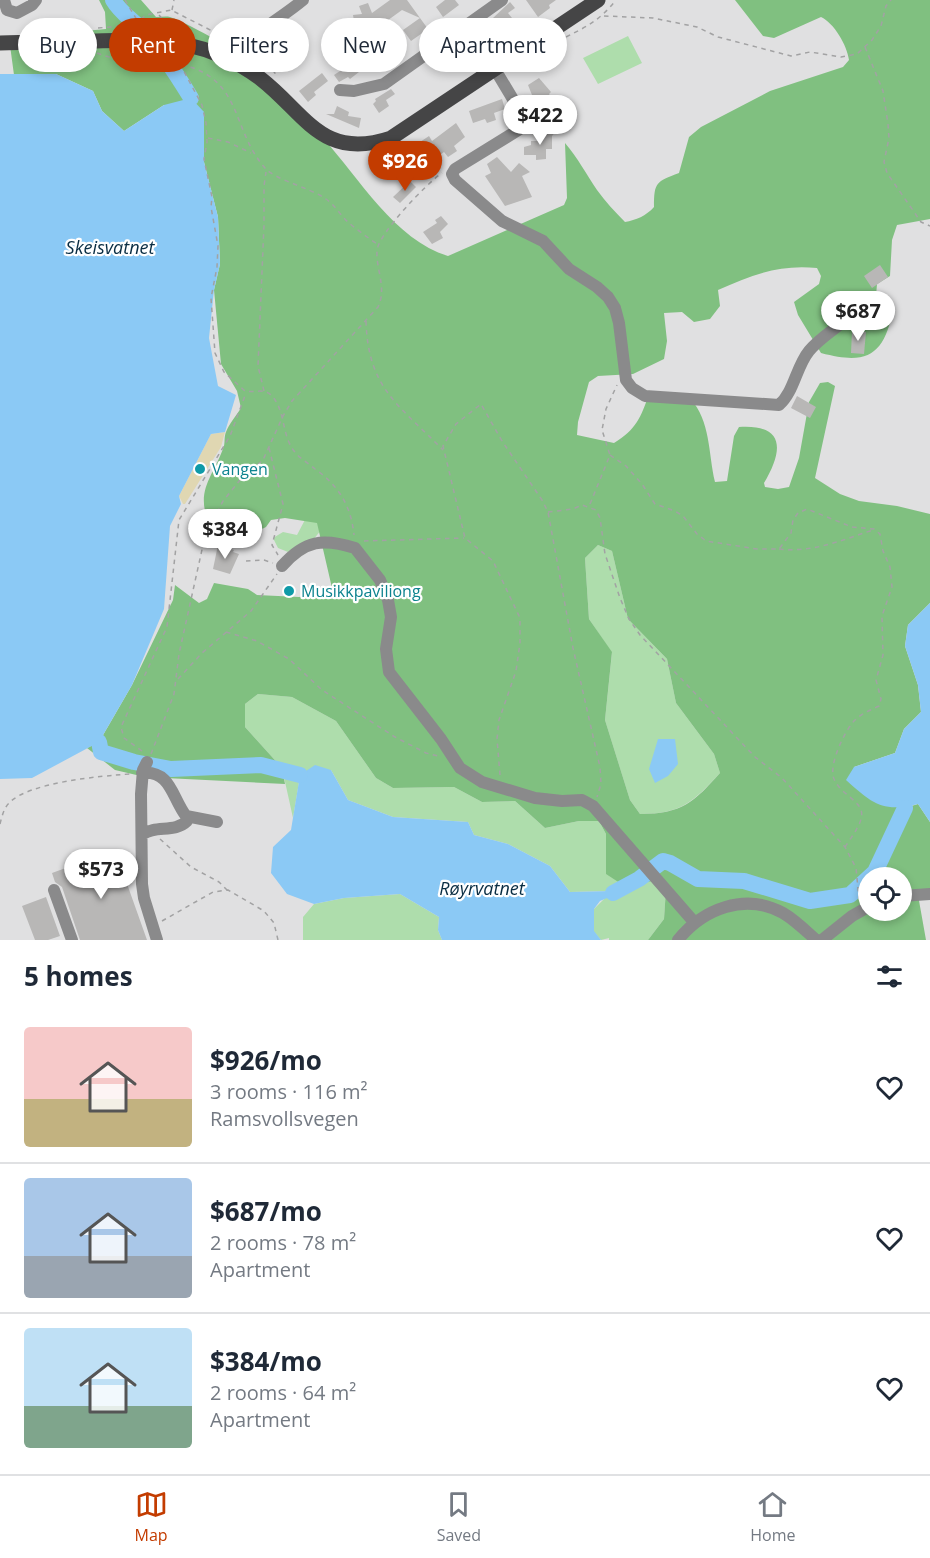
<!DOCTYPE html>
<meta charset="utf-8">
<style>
body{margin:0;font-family:"Open Sans",sans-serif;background:#f2f2f3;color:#1f2937;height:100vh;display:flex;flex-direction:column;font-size:22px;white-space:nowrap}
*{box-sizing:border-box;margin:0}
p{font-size:20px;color:#747a83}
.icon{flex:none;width:33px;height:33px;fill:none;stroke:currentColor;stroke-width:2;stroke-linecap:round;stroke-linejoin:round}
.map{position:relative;height:940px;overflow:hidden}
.panel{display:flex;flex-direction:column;background:#fff;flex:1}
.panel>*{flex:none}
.guide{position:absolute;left:18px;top:18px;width:600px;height:54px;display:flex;gap:12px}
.controls{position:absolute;left:858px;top:867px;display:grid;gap:12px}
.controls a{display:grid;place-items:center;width:54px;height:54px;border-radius:50%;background:#fff;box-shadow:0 3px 9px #0003;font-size:30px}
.price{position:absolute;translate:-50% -51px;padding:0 14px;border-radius:21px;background:#fff;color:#222;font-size:20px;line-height:39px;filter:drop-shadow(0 2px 3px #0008)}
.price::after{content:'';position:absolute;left:50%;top:36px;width:18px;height:14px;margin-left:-9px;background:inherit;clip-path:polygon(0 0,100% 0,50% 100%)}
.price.active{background:#c33c00;color:#fff}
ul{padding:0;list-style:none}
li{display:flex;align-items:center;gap:18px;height:150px;padding:0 24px}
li+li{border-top:2px solid #e0e1e3}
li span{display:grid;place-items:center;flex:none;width:168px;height:120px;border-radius:6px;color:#555}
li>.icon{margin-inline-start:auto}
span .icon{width:72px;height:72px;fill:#fffc;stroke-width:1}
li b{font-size:26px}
h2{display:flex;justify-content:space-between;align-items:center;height:72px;padding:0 24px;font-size:26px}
.pill{padding:0 21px;border-radius:27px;background:#fff;box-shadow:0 3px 9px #0003;font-size:21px;line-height:54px}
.pill.active{background:#c33c00;color:#fff}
.dock{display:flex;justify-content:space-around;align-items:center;height:84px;border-top:2px solid #e0e1e3;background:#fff;font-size:16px;color:#747a83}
.dock a{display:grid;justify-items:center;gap:3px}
.dock .active{color:#c33c00}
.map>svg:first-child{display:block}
.green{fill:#aeddac}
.forest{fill:#80c080;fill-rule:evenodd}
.sand{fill:#e0d7b2}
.water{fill:#8bc9f5}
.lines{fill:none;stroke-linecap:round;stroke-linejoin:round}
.river{stroke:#8bc9f5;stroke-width:16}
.building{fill:#b8b7b6}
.path{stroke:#a2a2a3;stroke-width:1.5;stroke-dasharray:4.5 4.5;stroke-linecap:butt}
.minor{stroke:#8a8a8b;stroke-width:12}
.major{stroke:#454546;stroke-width:15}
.culture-dot{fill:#0f9aa8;stroke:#fff;stroke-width:2}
.labels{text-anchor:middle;stroke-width:4.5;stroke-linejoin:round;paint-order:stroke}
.culture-label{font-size:16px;fill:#0d838f;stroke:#fff;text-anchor:start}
.water-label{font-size:18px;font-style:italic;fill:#092d43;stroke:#fff}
</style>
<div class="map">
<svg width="930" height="940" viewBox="0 0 930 940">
<rect width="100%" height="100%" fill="#e0e0e1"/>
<path class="green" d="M628,36L642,63L598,84L583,58Z
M308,514L326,524L313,540L288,552L278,548L273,538L283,532L297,535Z
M598,545L612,551L628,619L667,659L676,703L714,754L720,773C693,802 681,814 640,814L630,800L605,720L612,653L589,619L585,558Z
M258,694L292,697L336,721L376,778L393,788L454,787L482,802L515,801L545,828L579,821H599L606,834V874L652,881L666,889L664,919L648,940H609V938L601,940L594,932V909L612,891L570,892L550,866L508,844L474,835L468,822L393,817L348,800L331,770L300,776L293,818L282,768L245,727V704Z
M400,894L439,917L438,930L442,940H303V917L314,904L344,898Z"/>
<path class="forest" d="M99,0H141L156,17C161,17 166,16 170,17C185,22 235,49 246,60C258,74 268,90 281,103C294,116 311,125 323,138C359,178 395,240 448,256L564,205L567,198L565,143C578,158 586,174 597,190C605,201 615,212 625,222C636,220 646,216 654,207C654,182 656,182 679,173L689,137L701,127L770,91L843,67L849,60C847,45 834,23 821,17L774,38L763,36L735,0H930V219L897,225L892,240L890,276L877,284L876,296L894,307C884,354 870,366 821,353L798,315L794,302L819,284L821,276L817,268C780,264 751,275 718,290L720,306L710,319L694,322L682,312L664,313L667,341L664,359L633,374L598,376L589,382L578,422L577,435L614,443C636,430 641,417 649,394L690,398C711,422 708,452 715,482L727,481L734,436L739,427C786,424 783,451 764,483L765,487L778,489L789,487L799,458L809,402L820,383L828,382L835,386L815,478L840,494L859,501L897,506L930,514V603L908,625L905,646L918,685L921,712L904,729L895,753L854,767L905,808L918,804L930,822V892L918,895L926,940H648L664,919L666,889L652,881L626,887L606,874V834L599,821H579L545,828L515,801L482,802L454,787L393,788L376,778L336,721L292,697L258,694L245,704V727L282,768L285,784L145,777L115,770L87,748L99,742L132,685L173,600L175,585L199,603L207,599L214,583L248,589L257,595L299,597L319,595L332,588L317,523L285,518L271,520L266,527L258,531L233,524L210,526C194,490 213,478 224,446C225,442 224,437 226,432C229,424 236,416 241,408L237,391L221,364L214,290L220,264L218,217L204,162V112L164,105L124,131L102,111L93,91L56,74L14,75L9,38L106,29L105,12ZM598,545L612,551L628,619L667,659L676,703L714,754L720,773C694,802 682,814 640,814L630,800L605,720L612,652L589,619L585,558ZM868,878H902V910H868Z"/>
<path class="sand" d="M225,432L221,447L185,504H183L179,496L211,434Z"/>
<path class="water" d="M0,74H56L93,91L102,111L124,131L164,105L191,98L204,112V162L218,217L220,264L214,290L209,338L218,386L236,395L225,432L211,434L179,496L181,504L170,526L164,609L132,685L99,742L32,778L0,779Z
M930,603V822L918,804C882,813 872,803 846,780L854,767L895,753L904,729L921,712L918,685L905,646L908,625Z
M658,739H675L678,764L668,776L655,783L649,769Z
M315,765L331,770L348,800L393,817L468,822L474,835L508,844L550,866L570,892L612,891L614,895L600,901L594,909V931L601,940H442L438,930L439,917L400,894L344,898L314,904L287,894L271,873L273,847L291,830L300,775Z"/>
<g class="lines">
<path class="river" d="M113,0C120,12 130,18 140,28C160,48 176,73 191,98
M99,742L101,752L134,762L171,769L261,765L300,775
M613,893L639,879L663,861L670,863L698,879L744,881L810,901L850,895L875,872L905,808"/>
</g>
<path class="building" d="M390,0H407L420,18L402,10L384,23L385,29L380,30L394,50L375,64L373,61L350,79L348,77L339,82L334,75L346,67L344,65L356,56L360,62L383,45L379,30L356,34L353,15L362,14L359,6L368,3L372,13Z
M445,0H455L459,5L443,17L436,7Z
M526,0H556L549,5L550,8L538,17Z
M510,2L515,8L508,13L512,18L499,27L493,18Z
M420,18L428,29L411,41L403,30Z
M491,19L494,23L479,34L483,40L472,48L465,38Z
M292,41L295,45L300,42L307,51L289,60L281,48Z
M449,48L453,53L448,56L454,64L449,68L446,65L441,69L439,65L434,68L430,62Z
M322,73L328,81L314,92L316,95L308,102L299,91Z
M539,78L551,92L549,94L551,97L540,103L537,99L534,100L528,85Z
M391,89L395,94L386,100L389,106L379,113L373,104L376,101L375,99Z
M502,99L505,109L494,113L496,120L487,123L485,119L473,123L469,111Z
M337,106L349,112L348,116L361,118L359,128L326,114H334Z
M456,123L465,137L454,146L457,151L448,157L444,152L440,155L433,144L418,154L421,158L411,166L403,159L408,150L429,136L432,141Z
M540,131H556L552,136V149H546V159L536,160V155H524V147L531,145V141H539Z
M497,157L511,172L519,163L530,172L522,176L532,197L505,206L485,176L491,173L487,164Z
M410,181L416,187L400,203L393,197Z
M441,216L448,224L440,232L443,238L432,244L423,232L437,223L435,220Z
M880,265L888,277L872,288L864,276Z
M852,331L866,332L864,354L851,353Z
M797,396L816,407L810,418L791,408Z
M218,545L234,550L233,552L239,554L230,574L213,569Z
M115,850L147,940H80L62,887L55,882L52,873Z
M46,897L60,936L48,940H35L22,906Z"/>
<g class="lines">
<path class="path" d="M125,0L140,25L146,28
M172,10L174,0
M159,15L171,29
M604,16L653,18L697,27L718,37L791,56L810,52L841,57L857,54L872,40L881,26L886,6L891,0
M98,28L134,25L146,15L171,10L228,39L240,35
M566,37C588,26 600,20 616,0
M865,47L883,91L888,124L889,138L884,162L887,173L921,222L930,226
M257,48L277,76
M97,53C121,63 152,62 178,58
M178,57L180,64C244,79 230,128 265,168C275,180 311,188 326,199C335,205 340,215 348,222C357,230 367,237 377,244
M180,64L202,105L206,123L207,142L204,159L212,197L211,207L218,246L217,267L211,298L215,353L224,372L245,391C253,393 264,388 271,395C286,410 281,434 294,451C299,458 308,463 315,469C339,486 351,506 354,535
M208,138L228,142L251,153
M366,321C368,389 399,405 443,450
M264,391L258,366L264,225V186L266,172
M269,448L283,504L272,545L278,555
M610,455L626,466L642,484L655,504L675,511L683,516L697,534L706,541L757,549H779L791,533L793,520L798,513L807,509L852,527L874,529L880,534L883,551L890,567L892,587L882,616L883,655L876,680L881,699L879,706C871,710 862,713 855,720C845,730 828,765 834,779C840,793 857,799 861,810C865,821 851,837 845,847
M590,504L610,455L602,430L606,409L617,385
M548,512L573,509L582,505L596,510L600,518L605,554L620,598L629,619L640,635L755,757L782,778L845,847L856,868L859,899
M364,541L464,538
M779,549C813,553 842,540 873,530
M246,561L264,560L273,563
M226,632L257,641L289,659L322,690L395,737L426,753L438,756
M178,679L202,653L251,611L277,574
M142,751L124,738L121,727L167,627L179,520L230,436L246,393
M151,754L174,694L179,654L205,536L223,501L240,480L263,460L283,416L292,401L378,307C387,288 376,270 377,251C377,235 428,182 442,173
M500,775L497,739L499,720L516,671L520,643V618L493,561L465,538L443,446L456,424L481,404L502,441L542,500L548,512L573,648L600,767L601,784L597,797
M0,824C2,816 4,808 9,803C29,782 101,776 130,774
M160,839L191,867L219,882L227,890
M162,921L213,892L228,890L264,911L274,923L278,940"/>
<path class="minor" d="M4,0L7,10L17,13L32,5L36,0
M233,61C250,33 278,21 303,0
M496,71L523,116L525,123L520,129L455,169L452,174L455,180L502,221L543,241L569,269L597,287L608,297L615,308L619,323L626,380L632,388L645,396L779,405C794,392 796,367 809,351C826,330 851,324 860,297
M340,90L354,91L384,84L502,0
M282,566C305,540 323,538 355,548L380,580L388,600L391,617L386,649L389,672L441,739L460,768L482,782L535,798L562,801L582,800L593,806L694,922
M147,762L143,770L141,794L142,884L144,898L157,940
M142,773C171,770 172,798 186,816L217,822
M143,834C156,825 175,833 187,821L186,816
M54,890L72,940
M902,896L930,894
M678,940C703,909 745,892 783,913C795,920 805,930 816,940
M822,940L852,916L868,907"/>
<path class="major" d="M0,43C30,42 61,42 91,41C134,40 177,37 217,54C232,60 248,69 261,79C306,114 322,161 391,138L598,0"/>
</g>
<g class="culture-dot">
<circle cx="200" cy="469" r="6"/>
<circle cx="289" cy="591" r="6"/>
</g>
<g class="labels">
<g class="culture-label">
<text x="212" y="475">Vangen</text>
<text x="301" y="597">Musikkpaviliong</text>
</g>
<g class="water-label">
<text x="110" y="254">Skeisvatnet</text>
<text x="482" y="895">Røyrvatnet</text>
</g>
</g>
</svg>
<div class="controls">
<a><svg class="icon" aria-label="locate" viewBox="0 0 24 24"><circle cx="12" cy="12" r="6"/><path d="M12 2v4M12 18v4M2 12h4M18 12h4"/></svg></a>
</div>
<b class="price" style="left:540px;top:146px">$422</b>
<b class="price active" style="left:405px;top:192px">$926</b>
<b class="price" style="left:858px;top:342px">$687</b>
<b class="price" style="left:225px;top:560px">$384</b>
<b class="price" style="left:101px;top:900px">$573</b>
<div class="guide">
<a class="pill">Buy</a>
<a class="pill active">Rent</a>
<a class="pill">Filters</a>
<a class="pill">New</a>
<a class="pill">Apartment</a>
</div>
</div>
<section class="panel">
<h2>5 homes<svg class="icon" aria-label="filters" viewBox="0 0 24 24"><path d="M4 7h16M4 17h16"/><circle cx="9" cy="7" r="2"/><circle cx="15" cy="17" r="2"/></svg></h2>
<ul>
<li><span style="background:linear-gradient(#f6c9c9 60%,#c2b280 0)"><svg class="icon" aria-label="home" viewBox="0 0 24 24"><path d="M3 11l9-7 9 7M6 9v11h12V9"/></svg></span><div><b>$926/mo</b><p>3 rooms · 116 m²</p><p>Ramsvollsvegen</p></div><svg class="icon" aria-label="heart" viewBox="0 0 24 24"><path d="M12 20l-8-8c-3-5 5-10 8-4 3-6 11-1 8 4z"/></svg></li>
<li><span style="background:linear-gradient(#a9c7e8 65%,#9aa5b1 0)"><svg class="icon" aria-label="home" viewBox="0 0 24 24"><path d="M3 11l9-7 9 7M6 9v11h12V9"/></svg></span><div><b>$687/mo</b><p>2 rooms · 78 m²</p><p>Apartment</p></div><svg class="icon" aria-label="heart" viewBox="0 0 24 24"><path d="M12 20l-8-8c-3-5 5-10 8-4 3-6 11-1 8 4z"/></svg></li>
<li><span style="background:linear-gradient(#bfe0f5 65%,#7fa58c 0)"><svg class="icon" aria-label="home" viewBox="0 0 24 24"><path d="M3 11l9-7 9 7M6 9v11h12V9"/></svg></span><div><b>$384/mo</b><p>2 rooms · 64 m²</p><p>Apartment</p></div><svg class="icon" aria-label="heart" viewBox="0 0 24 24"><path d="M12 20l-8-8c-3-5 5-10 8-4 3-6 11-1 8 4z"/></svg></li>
</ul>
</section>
<nav class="dock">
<a class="active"><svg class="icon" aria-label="map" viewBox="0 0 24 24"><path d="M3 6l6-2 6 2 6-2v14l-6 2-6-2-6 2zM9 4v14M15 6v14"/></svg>Map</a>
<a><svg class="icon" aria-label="saved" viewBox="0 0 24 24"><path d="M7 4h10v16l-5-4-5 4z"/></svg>Saved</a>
<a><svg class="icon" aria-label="home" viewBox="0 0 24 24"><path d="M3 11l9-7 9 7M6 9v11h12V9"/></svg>Home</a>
</nav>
